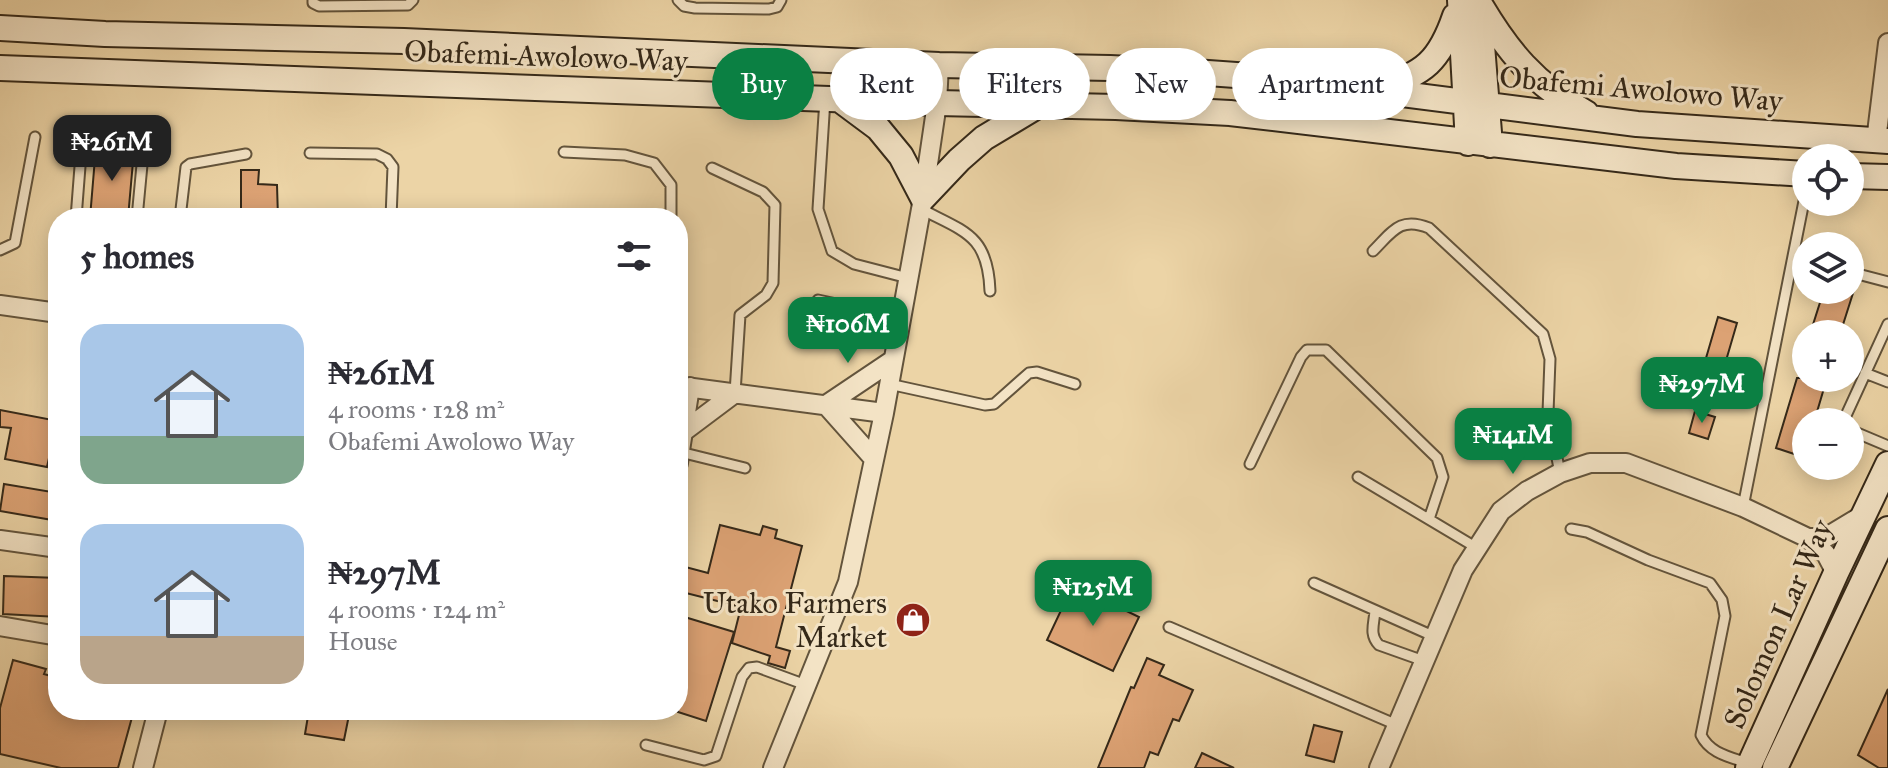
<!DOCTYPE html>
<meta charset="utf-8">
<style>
body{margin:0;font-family:"IM FELL Great Primer",serif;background:#f7f7f7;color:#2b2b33;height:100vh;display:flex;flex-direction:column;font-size:30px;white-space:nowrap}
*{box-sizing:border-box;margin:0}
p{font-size:26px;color:#7c7c81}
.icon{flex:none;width:44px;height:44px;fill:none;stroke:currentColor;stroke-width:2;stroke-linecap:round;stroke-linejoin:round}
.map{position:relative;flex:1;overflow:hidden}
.sheet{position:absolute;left:48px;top:208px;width:640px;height:512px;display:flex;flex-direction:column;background:#fff;border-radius:32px;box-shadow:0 4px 20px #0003}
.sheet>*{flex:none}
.hud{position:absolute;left:712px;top:48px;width:760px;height:72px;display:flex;gap:16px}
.tools{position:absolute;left:1792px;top:144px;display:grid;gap:16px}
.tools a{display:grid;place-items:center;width:72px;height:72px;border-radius:50%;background:#fff;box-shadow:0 4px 20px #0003;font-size:40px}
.price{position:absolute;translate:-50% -68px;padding:0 18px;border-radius:16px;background:#0b8043;color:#fff;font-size:26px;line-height:52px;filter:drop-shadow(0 2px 4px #0008)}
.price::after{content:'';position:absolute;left:50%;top:48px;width:24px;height:18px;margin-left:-12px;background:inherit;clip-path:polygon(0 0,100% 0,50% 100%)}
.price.on{background:#222;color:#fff}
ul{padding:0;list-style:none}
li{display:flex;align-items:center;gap:24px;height:200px;padding:0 32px}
li span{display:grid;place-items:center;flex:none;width:224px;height:160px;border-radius:24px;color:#555}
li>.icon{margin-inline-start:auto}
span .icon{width:96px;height:96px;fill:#fffc;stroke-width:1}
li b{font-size:34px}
h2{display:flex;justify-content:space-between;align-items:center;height:96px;padding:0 32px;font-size:34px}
.chip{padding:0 28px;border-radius:36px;background:#fff;box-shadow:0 4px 20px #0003;font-size:28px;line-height:72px}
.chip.on{background:#0b8043;color:#fff}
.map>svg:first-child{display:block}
.building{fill:#dca274;stroke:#352919;stroke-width:2}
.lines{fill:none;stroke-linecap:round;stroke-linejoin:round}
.lane-casing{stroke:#63543c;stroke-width:13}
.street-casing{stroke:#63543c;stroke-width:22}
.secondary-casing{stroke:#352919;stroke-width:28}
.lane{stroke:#f3e3c5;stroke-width:9}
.street{stroke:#f3e3c5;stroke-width:18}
.secondary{stroke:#f3e3c5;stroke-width:24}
.labels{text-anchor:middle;stroke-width:6;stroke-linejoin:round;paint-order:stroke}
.street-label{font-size:30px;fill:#352919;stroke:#f3e3c5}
.poi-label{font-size:30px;fill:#352919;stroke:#f3e3c5;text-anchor:end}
</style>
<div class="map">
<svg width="1888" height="768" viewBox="0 0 1888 768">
<rect width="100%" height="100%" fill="#ecd4a6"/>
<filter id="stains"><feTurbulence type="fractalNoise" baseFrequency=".0025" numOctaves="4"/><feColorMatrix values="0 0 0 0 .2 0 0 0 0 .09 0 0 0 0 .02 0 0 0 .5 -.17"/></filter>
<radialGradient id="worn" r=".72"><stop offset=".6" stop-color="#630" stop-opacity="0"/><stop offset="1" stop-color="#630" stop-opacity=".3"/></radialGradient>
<path class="building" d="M96,146L134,150L128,218H90Z
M241,170H259L258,184L277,185L278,218H241Z
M1824,290H1854L1840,334H1810Z
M1718,317L1737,323L1718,388L1699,382Z
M1797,378H1827L1814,422H1806V447L1803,457L1776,448Z
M0,410L58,421V451L51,449L47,467L5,459L11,428L0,427Z
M1695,411L1715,417L1708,439L1689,433Z
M4,484L58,493V521L0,511Z
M720,525L760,535L763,526L777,530L775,538L802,546L776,647L790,651L785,668L768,663L770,656L732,643L741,607L678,591V565L708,573Z
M4,576L58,578V617L3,614Z
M1073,585L1139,617L1113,671L1047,640Z
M678,615L734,632L706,721L678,712Z
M1147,658L1164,665L1159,675L1193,690L1179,721L1173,719L1158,755L1150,752L1144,768H1098L1131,687L1134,688Z
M13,660L46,669L44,674L58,678V710H134L118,768H61L0,754V708Z
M1888,689V768H1879L1858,755Z
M309,710H350L344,740L305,734Z
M1314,725L1342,732L1334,762L1306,755Z
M1202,753L1234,768H1195Z"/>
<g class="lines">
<g class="lane-casing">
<path id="lane" d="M313,0V3L319,6L408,5L413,0
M678,0L684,6L695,8L769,9L777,7L781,0
M825,99L818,209L832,251L854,264L908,278
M564,152L625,155L654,163L671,185V218
M310,153L377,154L387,159L393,167L391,218
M712,168L763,192L775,205L773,283L766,295L740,315L735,393
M921,209C965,232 988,235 990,291
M76,218L83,128
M137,218L145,133
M180,218L186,167L190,164L246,154
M0,250L15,243L35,137
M1373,251C1392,232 1400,216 1429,228L1543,334L1550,359L1548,413L1560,473
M1792,261L1806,264
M1850,272L1888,282
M818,300L901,318
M1865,373L1888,382
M889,384L985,405L994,404L1029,373L1037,372L1075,384
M1843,422L1888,324
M1850,430L1888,446
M1499,449L1548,413
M680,452L745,468
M1250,464L1301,357L1307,350H1326L1437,458L1443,477L1429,519
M1358,477L1477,548
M1743,507L1806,191
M1571,529L1587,532L1648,560L1710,583L1722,600L1725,616L1701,735C1710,754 1731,757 1750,764
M1314,583L1433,636
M1375,611C1374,624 1369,635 1379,645L1424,661
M1169,627L1397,725
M646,745L704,760L716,756L742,677L749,668L757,667L806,685"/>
</g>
<g class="street-casing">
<path id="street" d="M1876,141L1888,43
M0,305L58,313
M678,386L884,413
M680,428L683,432L735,393
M874,459L826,405L893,360
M678,463L690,387
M1808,538H1825L1863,515
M0,540L58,548
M0,626L58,636
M143,768L158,710
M773,768L848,582L884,413L923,198L937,103L939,65
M1379,768L1463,570L1501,511L1527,491L1560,473L1590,463H1626L1743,507L1808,538L1826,554L1836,573"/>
</g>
<g class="secondary-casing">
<path id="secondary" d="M1460,0L1468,143
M1478,1C1507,51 1535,85 1586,113
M1479,8L1490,145
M0,28L105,34L404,41L939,65L1110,68L1194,72L1277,78L1637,124L1888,141
M0,68L937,103L1116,107L1230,113L1676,166L1806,174
M1379,87C1424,75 1440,60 1455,16
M839,99L878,128L901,156L923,198L959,160L984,138L1039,105
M1850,176L1888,177
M1748,768L1836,573L1888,464
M1775,768L1888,529"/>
</g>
<use href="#lane" class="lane"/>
<use href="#street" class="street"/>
<use href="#secondary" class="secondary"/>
</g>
<defs>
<g id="shop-disc" transform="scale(1.8)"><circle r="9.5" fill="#8f2418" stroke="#f3e3c5"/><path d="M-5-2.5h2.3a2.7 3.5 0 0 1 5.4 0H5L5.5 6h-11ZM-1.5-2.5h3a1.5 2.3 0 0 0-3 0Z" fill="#fff"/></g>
</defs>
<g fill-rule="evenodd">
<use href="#shop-disc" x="913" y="620"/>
</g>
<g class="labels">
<g class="street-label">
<text transform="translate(546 56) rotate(2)" y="10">Obafemi Awolowo Way</text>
<text transform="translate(1641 89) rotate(5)" y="10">Obafemi Awolowo Way</text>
<text transform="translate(1778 624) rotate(-66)" y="10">Solomon Lar Way</text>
</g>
<g class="poi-label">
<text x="887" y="613">Utako Farmers<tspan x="887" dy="34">Market</tspan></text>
</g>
</g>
<rect width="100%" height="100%" filter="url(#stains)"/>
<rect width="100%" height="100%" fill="url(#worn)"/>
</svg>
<div class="tools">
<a><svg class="icon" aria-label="locate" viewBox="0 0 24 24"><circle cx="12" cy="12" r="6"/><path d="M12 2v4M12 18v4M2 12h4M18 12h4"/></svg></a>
<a><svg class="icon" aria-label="layers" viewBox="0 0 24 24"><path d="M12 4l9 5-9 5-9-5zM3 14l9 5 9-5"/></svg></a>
<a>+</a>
<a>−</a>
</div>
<b class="price on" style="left:112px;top:183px">₦261M</b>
<b class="price" style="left:848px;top:365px">₦106M</b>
<b class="price" style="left:1702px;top:425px">₦297M</b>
<b class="price" style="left:1513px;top:476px">₦141M</b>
<b class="price" style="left:1093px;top:628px">₦125M</b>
<div class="hud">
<a class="chip on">Buy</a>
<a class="chip">Rent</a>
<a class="chip">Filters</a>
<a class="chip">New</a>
<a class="chip">Apartment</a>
</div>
<section class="sheet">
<h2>5 homes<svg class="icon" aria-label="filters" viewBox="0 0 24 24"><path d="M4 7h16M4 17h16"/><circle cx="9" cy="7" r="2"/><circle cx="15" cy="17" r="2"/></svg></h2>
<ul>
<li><span style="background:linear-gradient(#a9c7e8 70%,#7fa58c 0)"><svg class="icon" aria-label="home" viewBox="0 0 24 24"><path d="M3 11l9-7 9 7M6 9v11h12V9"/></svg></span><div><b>₦261M</b><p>4 rooms · 128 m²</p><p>Obafemi Awolowo Way</p></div></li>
<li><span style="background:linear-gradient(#a9c7e8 70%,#b9a48a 0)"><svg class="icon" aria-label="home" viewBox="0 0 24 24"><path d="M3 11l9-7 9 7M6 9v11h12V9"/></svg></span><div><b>₦297M</b><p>4 rooms · 124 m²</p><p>House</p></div></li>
</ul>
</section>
</div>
